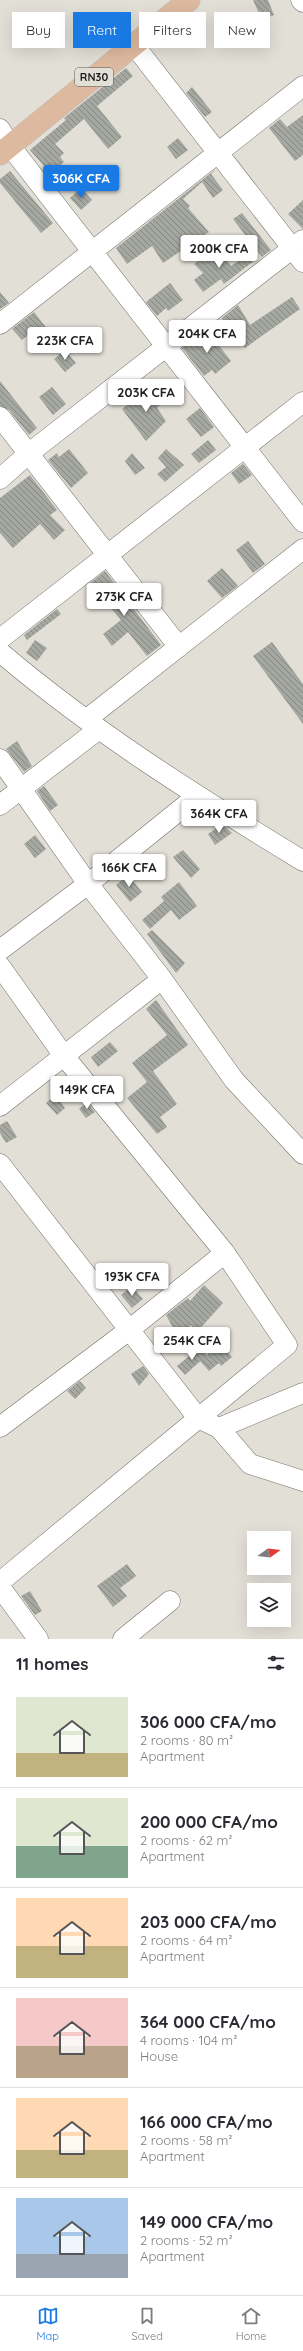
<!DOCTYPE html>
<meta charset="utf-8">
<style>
body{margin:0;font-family:Quicksand,sans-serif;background:#f2f2f3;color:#2b2b33;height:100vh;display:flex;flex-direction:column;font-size:15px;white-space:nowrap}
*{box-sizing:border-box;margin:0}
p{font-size:13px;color:#7c7c81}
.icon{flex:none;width:22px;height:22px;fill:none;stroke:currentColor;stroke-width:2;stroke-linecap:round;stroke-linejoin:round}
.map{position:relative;height:1639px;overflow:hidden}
.side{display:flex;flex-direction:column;background:#fff;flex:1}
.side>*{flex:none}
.top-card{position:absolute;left:12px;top:12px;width:279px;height:36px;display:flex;gap:8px}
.needle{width:26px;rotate:75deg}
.buttons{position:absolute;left:247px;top:1531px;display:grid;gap:8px}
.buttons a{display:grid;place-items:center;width:44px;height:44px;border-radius:0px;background:#fff;box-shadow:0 4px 16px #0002;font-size:20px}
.price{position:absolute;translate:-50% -34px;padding:0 9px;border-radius:4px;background:#fff;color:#222;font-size:13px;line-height:26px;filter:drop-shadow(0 1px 2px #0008)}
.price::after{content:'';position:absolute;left:50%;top:24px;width:12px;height:9px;margin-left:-6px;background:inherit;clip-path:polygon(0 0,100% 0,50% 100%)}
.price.current{background:#197ae3;color:#fff}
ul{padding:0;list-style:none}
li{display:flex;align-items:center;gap:12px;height:100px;padding:0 16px}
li+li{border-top:1px solid #e1e1e2}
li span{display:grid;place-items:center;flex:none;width:112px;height:80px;border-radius:0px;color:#555}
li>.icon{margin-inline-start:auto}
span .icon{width:48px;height:48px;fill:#fffc;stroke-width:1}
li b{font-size:17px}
h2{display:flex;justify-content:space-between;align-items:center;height:48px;padding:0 16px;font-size:17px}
.pill{padding:0 14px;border-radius:0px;background:#fff;box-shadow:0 4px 16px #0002;font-size:14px;line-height:36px}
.pill.current{background:#197ae3;color:#fff}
.dock{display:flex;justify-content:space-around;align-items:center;height:56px;border-top:1px solid #e1e1e2;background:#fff;font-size:11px;color:#7c7c81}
.dock a{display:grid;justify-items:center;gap:2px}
.dock .current{color:#197ae3}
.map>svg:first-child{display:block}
.building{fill:url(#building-back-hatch)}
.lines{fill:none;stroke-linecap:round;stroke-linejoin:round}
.minor-casing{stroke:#737069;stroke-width:21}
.major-casing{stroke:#c0bfbf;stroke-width:23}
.minor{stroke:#fff;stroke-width:20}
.major{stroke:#ddb99f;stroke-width:22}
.labels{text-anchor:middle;stroke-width:4;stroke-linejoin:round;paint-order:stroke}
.shield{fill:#e2dfd7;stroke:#585652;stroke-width:1}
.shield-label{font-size:11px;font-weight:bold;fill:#1d1c19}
</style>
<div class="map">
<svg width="303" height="1639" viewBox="0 0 303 1639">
<defs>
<pattern id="building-back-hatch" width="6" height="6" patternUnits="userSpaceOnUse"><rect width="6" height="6" fill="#a5a8a1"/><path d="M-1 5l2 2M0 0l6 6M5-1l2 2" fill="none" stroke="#868882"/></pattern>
</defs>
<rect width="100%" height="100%" fill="#e2dfd7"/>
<path class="building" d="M253,0H268L274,15L262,20Z
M126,68L133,76L97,106L122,137L108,149L84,119L55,144L64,153L60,157L64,162L51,174L30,150L66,120L64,118Z
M192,87L212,112L205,117L186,93Z
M303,115V155L295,161L269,128L280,119L287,127Z
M178,138L188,150L176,159L167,147Z
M216,169L211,174L223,190L213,198L202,182L183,199L190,206L188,208L209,232L163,263L152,246L127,264L116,248Z
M10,171L53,223L41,233L0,183V179Z
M81,188L92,200L81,210L70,198Z
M303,200V229L288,214Z
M242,213L271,250L262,257L233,219Z
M216,247L231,266L250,253L255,260L224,284L221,279L203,292L194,280L203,273L194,264Z
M170,283L183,300L168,311L166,308L157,316L146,302Z
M0,292L9,303L0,309Z
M292,297L300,309L245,348L222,318L238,305L250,325Z
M34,312L49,331L39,339L33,331L22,340L12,329Z
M207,330L231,361L215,374L212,370L204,376L182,348Z
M65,350L76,363L65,372L54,359Z
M0,381L37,428L29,435L9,410L0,406Z
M52,387L66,404L53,415L39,397Z
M150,387L163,401L157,408L166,421L146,441L122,409Z
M200,408L214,427L201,437L186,419Z
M208,440L216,450L199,463L191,454Z
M69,449L88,473L71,488L48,460L57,453L59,457Z
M166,449L184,465L165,482L157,474L166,467L158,458Z
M132,453L145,468L135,475L125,461Z
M243,464L252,475L239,484L231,473Z
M30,475L57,510L50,515L65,530L54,540L40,524L13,548L0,533V498Z
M248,541L265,564L253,573L236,550Z
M222,568L238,586L222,598L207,581Z
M105,571L161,645L147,656L128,632L112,646L103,634L121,620L90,583Z
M57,609L61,614L27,640L24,635Z
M35,640L47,648L37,661L26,653Z
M272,642L303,684V724L253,656Z
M17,741L32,766L24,772L6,749Z
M44,786L58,805L50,811L37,791Z
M222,824L232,833L215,845L208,834Z
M35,835L46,849L35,858L24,844Z
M183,850L200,869L191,878L173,857Z
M128,875L142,892L130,902L116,885Z
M179,882L197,906L179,920L171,910L150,929L142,920L164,901L161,897Z
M152,930L185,963L176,973L147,934Z
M156,1000L188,1045L153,1071L177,1104L160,1117L167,1127L157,1134L127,1098L147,1082L132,1063L167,1035L146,1009Z
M110,1042L118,1051L98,1067L91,1057Z
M55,1095L65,1108L57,1115L46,1103Z
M87,1102L95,1112L86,1118L79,1109Z
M7,1121L17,1137L6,1143L0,1133V1125Z
M204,1285L223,1303L197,1332L191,1325L183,1335L172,1326L166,1315L188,1298L190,1301Z
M132,1286L143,1299L132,1308L121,1295Z
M221,1343L232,1357L221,1366L219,1363L209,1371L200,1361Z
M200,1347L207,1355L185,1375L177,1366Z
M143,1366L149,1374L139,1386L131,1374Z
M80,1381L86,1388L75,1399L67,1391Z
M127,1564L136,1576L120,1588L127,1596L113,1607L97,1586Z
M30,1591L42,1611L35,1615L21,1596Z"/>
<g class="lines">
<g class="minor-casing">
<path id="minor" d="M301,0L303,2
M134,45L303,262
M0,129L10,146L303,522
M0,324L303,86
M0,417L179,647
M0,479L28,454L303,240
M0,639L303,402
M0,652C94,732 198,797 303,861
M87,719L303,549
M0,759L88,884L162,979L234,1080L303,1154
M0,805L99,729
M0,950L88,884L197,796
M0,966L64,1056L225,1253L287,1345L0,1582
M0,1106L162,979
M0,1164L198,1418L219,1428L250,1464L303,1481
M0,1427L129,1330L225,1253
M219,1428L303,1393
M0,1587L38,1639
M123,1639L170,1601"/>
</g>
<g class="major-casing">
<path id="major" d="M0,154L189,0"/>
</g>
<use href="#minor" class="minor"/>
<use href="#major" class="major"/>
</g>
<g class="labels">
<rect class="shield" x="75" y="68" width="38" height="18" rx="3"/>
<g class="shield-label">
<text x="94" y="81">RN30</text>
</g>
</g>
</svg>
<div class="buttons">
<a><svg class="needle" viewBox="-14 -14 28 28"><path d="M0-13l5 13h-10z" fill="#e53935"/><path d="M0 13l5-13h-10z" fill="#7c7c81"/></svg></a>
<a><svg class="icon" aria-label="layers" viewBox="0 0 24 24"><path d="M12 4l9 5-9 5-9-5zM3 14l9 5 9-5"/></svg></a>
</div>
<b class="price current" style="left:81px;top:199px">306K CFA</b>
<b class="price" style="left:219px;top:269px">200K CFA</b>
<b class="price" style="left:207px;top:354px">204K CFA</b>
<b class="price" style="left:65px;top:361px">223K CFA</b>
<b class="price" style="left:146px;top:413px">203K CFA</b>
<b class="price" style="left:124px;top:617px">273K CFA</b>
<b class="price" style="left:219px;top:834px">364K CFA</b>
<b class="price" style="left:129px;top:888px">166K CFA</b>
<b class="price" style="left:87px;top:1110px">149K CFA</b>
<b class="price" style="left:132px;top:1297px">193K CFA</b>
<b class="price" style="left:192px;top:1361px">254K CFA</b>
<div class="top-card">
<a class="pill">Buy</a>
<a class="pill current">Rent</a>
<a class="pill">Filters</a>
<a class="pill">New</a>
</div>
</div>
<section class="side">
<h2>11 homes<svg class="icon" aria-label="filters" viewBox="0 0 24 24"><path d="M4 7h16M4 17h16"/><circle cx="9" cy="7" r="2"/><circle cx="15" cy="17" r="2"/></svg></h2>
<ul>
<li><span style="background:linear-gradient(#dfe7d0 70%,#c2b280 0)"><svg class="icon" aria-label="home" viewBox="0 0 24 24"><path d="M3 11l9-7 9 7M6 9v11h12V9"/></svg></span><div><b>306 000 CFA/mo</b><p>2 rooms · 80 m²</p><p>Apartment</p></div></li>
<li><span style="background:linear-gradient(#dfe7d0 60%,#7fa58c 0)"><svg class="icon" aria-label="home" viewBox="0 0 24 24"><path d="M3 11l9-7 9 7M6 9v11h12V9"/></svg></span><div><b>200 000 CFA/mo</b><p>2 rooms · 62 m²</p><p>Apartment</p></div></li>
<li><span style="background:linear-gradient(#ffd9b3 60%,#c2b280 0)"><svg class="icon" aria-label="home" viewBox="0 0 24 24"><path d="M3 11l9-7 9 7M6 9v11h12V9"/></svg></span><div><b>203 000 CFA/mo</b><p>2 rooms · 64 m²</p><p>Apartment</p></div></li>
<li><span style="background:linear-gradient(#f6c9c9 60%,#b9a48a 0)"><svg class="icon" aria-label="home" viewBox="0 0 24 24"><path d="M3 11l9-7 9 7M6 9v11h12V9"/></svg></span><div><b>364 000 CFA/mo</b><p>4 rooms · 104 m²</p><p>House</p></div></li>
<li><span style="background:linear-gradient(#ffd9b3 65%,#c2b280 0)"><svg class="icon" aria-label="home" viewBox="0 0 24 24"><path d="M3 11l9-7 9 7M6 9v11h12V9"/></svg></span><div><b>166 000 CFA/mo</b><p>2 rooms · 58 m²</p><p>Apartment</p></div></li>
<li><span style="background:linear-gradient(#a9c7e8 70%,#9aa5b1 0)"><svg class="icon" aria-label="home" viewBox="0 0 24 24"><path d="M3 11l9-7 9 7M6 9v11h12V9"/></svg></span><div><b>149 000 CFA/mo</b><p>2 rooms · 52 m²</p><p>Apartment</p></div></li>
</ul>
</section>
<nav class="dock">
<a class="current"><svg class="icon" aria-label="map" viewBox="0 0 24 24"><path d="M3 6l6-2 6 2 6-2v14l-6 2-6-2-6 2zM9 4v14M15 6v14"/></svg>Map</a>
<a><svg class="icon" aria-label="saved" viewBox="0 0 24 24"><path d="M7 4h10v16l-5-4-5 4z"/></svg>Saved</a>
<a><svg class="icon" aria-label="home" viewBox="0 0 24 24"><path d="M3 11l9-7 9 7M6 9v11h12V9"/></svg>Home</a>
</nav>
